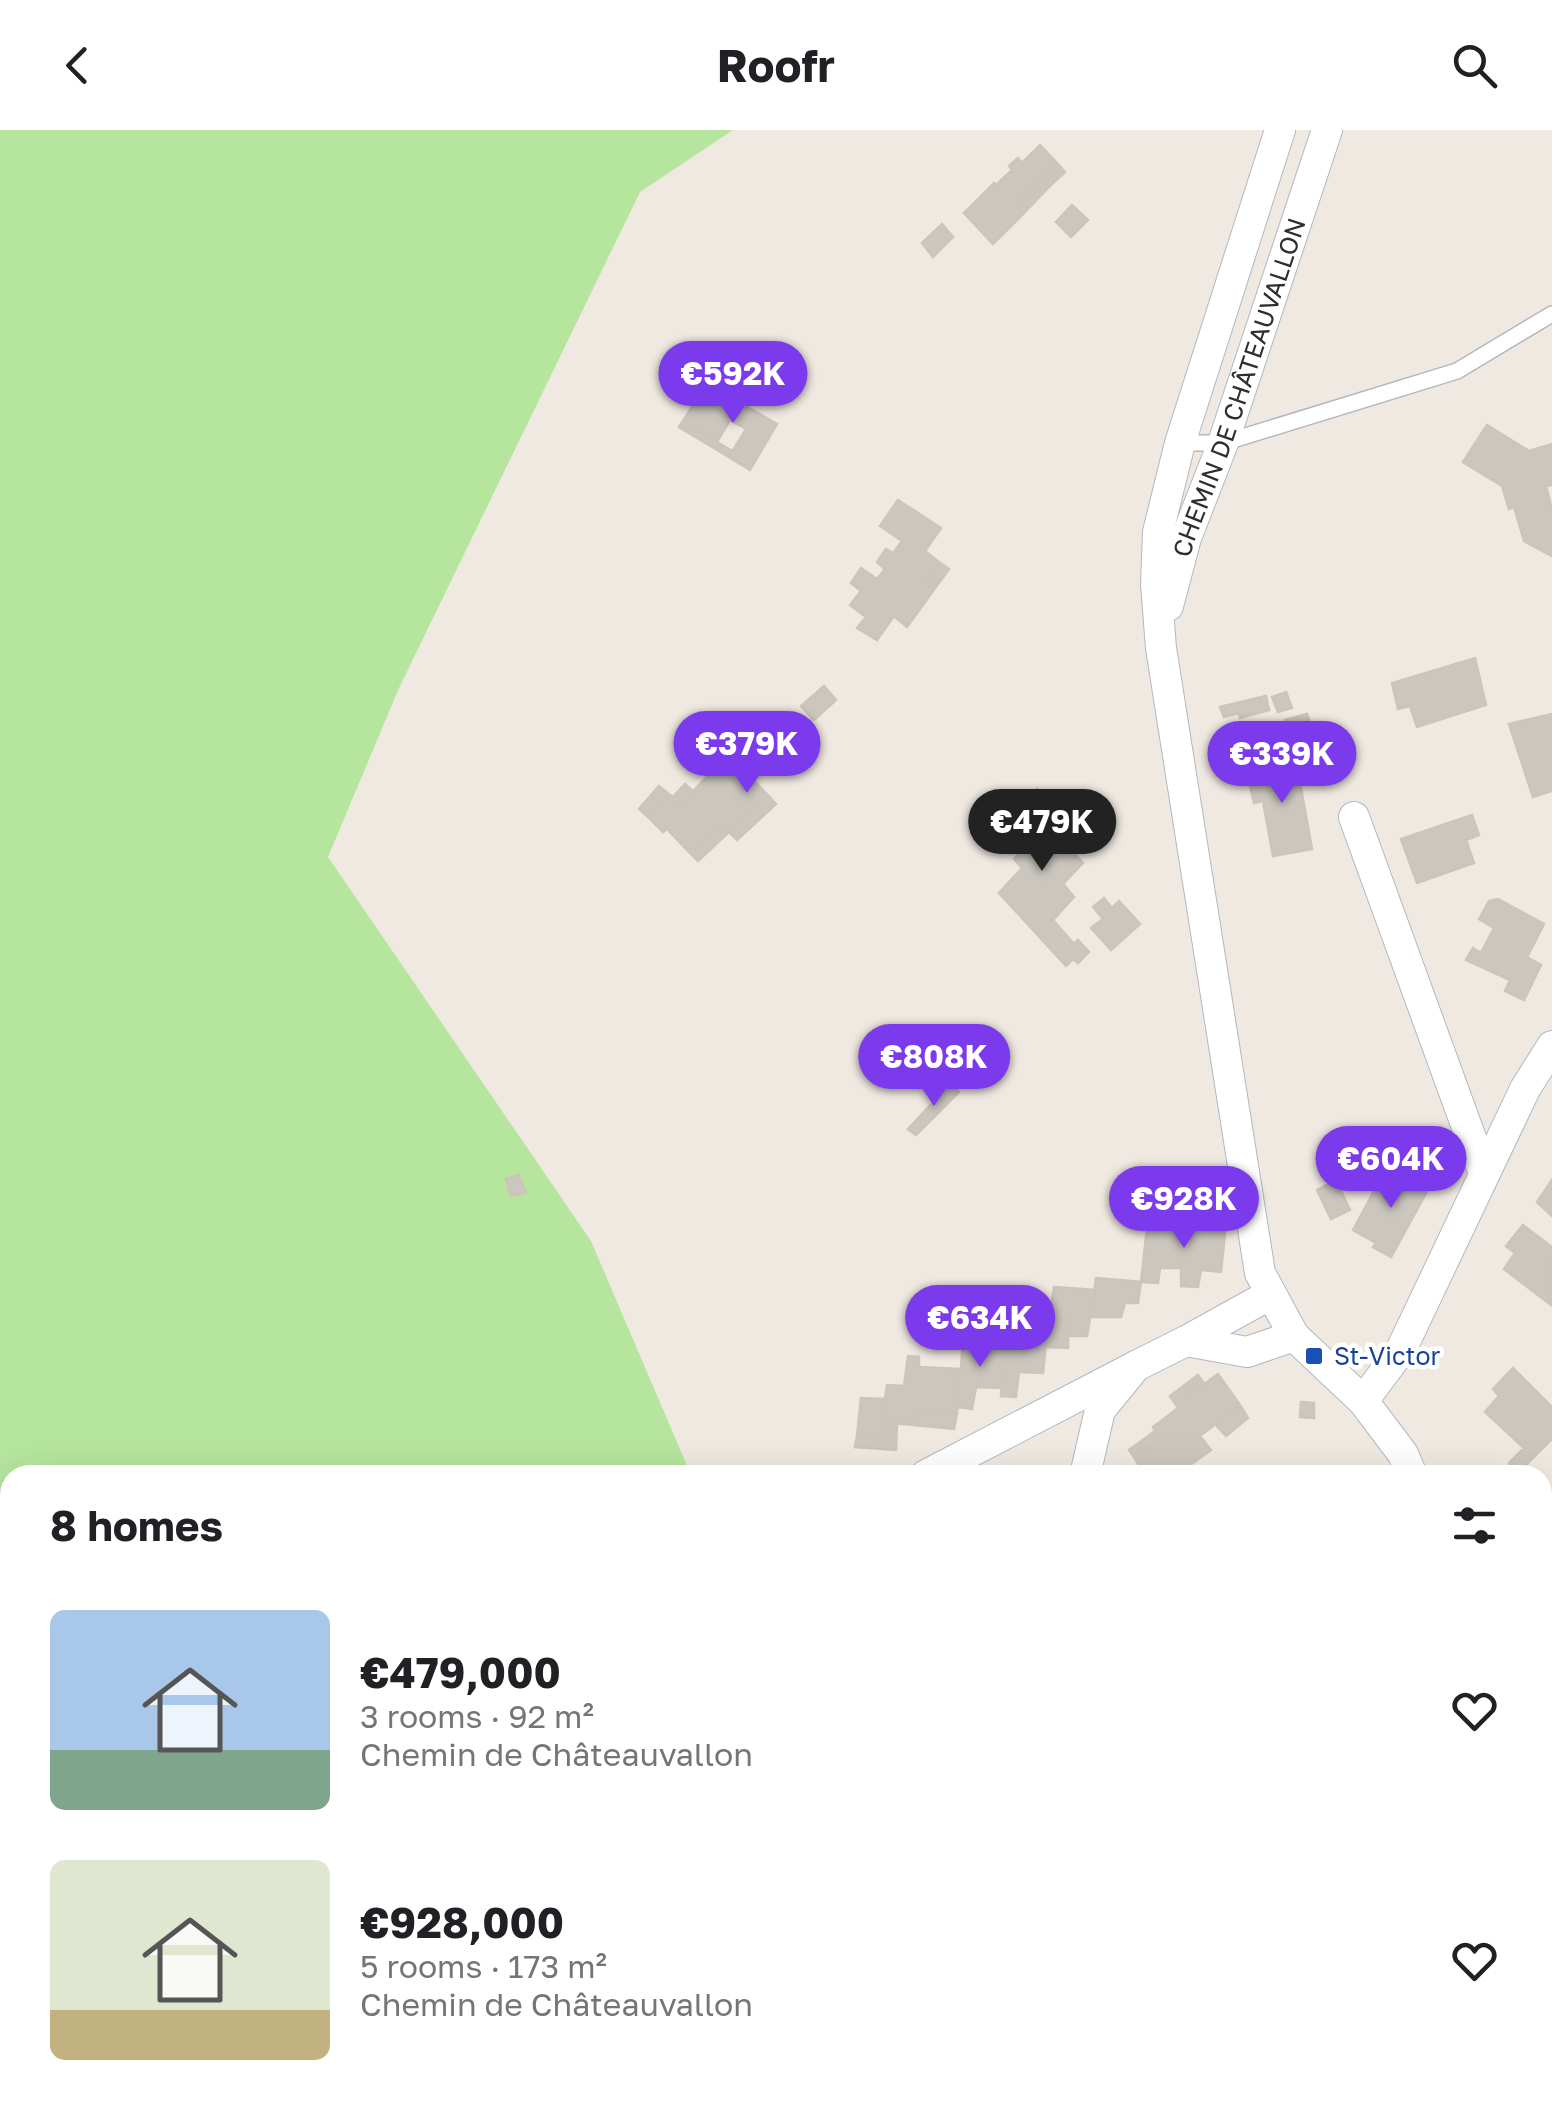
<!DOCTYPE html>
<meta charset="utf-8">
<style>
body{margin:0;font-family:"Golos Text",sans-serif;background:#f2f2f2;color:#202124;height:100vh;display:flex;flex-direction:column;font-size:38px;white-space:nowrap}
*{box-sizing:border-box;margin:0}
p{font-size:32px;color:#757577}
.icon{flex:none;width:55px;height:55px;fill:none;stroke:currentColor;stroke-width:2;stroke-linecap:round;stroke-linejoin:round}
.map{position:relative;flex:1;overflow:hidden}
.drawer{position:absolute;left:0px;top:1335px;width:1552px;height:642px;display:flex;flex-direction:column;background:#fff;border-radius:30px 30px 0 0;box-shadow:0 10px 40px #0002}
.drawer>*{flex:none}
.price{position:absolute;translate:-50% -85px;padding:0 22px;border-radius:35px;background:#7c3aed;color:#fff;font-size:32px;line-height:65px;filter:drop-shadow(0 2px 5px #0008)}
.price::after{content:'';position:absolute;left:50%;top:60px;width:30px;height:22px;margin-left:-15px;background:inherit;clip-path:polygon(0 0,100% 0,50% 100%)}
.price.current{background:#222;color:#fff}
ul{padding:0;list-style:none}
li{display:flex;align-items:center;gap:30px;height:250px;padding:0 50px}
li span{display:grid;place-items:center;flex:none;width:280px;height:200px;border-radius:15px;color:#555}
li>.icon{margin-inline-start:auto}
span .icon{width:120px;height:120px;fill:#fffc;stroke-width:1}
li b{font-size:42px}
h2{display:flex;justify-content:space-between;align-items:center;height:120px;padding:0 50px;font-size:42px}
header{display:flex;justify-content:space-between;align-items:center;height:130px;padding:0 50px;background:#fff;font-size:45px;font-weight:700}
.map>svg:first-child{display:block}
.education{fill:#f0e6d1}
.green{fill:#b6e59e}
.building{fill:#cbc7bf;stroke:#cbc5ba;stroke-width:2.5}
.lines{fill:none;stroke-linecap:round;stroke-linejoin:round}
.lane-casing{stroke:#b4b7c1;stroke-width:18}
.street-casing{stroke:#b4b7c1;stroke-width:32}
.lane{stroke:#fff;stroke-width:15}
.street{stroke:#fff;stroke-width:30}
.transit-dot{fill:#1a4fb4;stroke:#fff;stroke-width:4}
.labels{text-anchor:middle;stroke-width:9;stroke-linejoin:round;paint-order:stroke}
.street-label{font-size:25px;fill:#2e2e2e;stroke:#fff}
.transit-label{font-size:25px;fill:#164399;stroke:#fff;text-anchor:start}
</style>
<header><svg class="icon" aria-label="back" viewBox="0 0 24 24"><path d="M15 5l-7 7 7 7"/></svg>Roofr<svg class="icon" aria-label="search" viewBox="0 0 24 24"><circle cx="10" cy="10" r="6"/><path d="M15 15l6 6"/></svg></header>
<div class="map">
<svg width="1552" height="1976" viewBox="0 0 1552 1976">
<rect width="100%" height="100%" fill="#efe9e1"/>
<path class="education" d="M0,1763L10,1768V1968H154L158,1976H0Z"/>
<path class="green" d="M0,0H733L640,62L399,558L328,727L591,1111L691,1345H10V1768L0,1763Z
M154,1968H423L425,1976H158Z"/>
<path class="building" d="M1040,15L1057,33L1015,76L1023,84L993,114L964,83L994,53L996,55L1012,40L1009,36L1018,28L1022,33Z
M1057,33L1065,42L1049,57L1042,49Z
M1042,49L1049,57L1023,84L1015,76Z
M1072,75L1088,90L1071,107L1056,92Z
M942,94L953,107L933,127L922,113Z
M714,258L723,263L715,277L705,272Z
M723,263L777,294L750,340L729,327L746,299L730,290L717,312L683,291L698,267L715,277Z
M683,291L717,312L732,321L729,327L679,297Z
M1487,295L1529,321L1552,314V355L1546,356L1552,380V426L1524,411L1514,377L1509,379L1502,356L1463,332Z
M898,370L941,398L925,421L939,432L926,453L933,461L907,497L894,486L877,510L857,498L866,487L850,475L861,461L851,453L861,438L877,449L885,439L877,432L886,419L893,423L902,411L880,396Z
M939,432L949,439L933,461L926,453Z
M1475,528L1486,575L1417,597L1410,576L1398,579L1392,553Z
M824,556L836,570L814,590L801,576Z
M1286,562L1292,578L1278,582L1272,567Z
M1266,566L1269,580L1240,588L1239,583L1224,587L1220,577Z
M1307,584L1319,618L1294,626L1285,590Z
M1552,584V661L1533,667L1509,594Z
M787,586L808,609L781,633L761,609Z
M729,624L776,674L737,710L729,702L757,673L718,635Z
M1296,630L1312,719L1273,726L1263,671L1254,673L1246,639Z
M718,635L757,673L729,702L721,694L690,723L667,699L663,702L648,687L670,665L680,675Z
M685,654L693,661L680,675L672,668Z
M659,656L670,665L648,687L639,679Z
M1037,659L1063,687L1056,694L1062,703L1058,706L1083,733L1063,754L1074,767L1053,790L1074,814L1078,810L1089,822L1078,833L1073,829L1066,836L999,763L1022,738L1014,729L1024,718L1001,694Z
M1472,685L1479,705L1466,710L1474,733L1417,753L1401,709Z
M721,694L729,702L698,731L690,723Z
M1104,768L1112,778L1119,771L1140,794L1111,820L1091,798L1103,789L1093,777Z
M1498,769L1544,794L1527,827L1541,835L1524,870L1505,861L1510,850L1466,830L1473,818L1481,823L1494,798L1479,789L1489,771Z
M950,954L959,962L916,1005L908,999Z
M1430,1006L1443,1033L1424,1042L1411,1017Z
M1397,1038L1430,1056L1391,1127L1373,1117L1376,1113L1353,1100L1380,1050L1389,1055Z
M1152,1042L1163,1043L1161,1067L1150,1066Z
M519,1045L526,1063L511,1066L506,1049Z
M1336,1050L1350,1080L1331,1089L1317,1060Z
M1552,1050V1086L1537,1072Z
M1150,1069L1160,1070L1159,1087L1148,1085Z
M1187,1090L1226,1093L1221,1142L1201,1140L1198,1157L1181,1156V1138H1160L1158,1153L1141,1152L1147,1098L1186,1099Z
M1523,1095L1552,1117L1551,1175L1504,1139L1515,1123L1506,1116Z
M1096,1148L1141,1152L1138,1173H1125L1121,1187H1091Z
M1054,1157L1095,1160L1087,1206H1069L1068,1197L1048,1196Z
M964,1193L1006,1197L1005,1216L963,1211Z
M1048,1196L1068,1197V1218L1045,1217Z
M1006,1199L1047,1202L1043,1243L1019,1242L1016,1267L1001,1266Z
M963,1211L1005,1216L1002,1258L976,1257L972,1279L958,1277Z
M908,1226L919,1227V1237L960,1239L957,1283L914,1281L912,1295L882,1292L887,1255L904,1256Z
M1513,1238L1552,1277V1309L1518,1343L1509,1333L1524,1318L1485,1282L1499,1266L1493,1259Z
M1218,1244L1240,1275L1200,1306L1211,1320L1176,1345H1139L1142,1341L1134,1327L1160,1309L1153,1297L1178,1278L1170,1266L1182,1257L1188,1266Z
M1198,1245L1204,1253L1188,1266L1182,1257Z
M861,1268L884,1269L880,1310L857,1306Z
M1301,1272L1314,1273V1288L1300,1287Z
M1240,1275L1248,1288L1226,1306L1216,1295Z
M914,1281L957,1283L954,1299L912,1295Z
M882,1292L897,1294L896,1320L855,1317L857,1306L880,1310Z
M1155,1301L1160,1309L1134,1327L1129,1320Z
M1552,1381V1448L1542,1452V1385Z
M6,1880L10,1886V1956L0,1941V1884Z
M18,1968H73L78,1976H14L11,1972Z
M512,1968H556L557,1976H514Z
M615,1968H655L657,1976H618Z
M853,1968H872L888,1976H857L850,1972Z
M873,1968H904L899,1976H888Z
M904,1968H918L914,1976H899Z
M1100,1968H1185V1976H1101Z
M1368,1968H1383L1384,1976H1369Z"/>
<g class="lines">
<g class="lane-casing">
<path id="lane" d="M1180,313H1223L1457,241L1552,184
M0,1812L10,1829
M93,1968L98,1976
M1305,1968V1976"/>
</g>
<g class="street-casing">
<g id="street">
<path d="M1280,0L1180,313L1158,402L1156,454L1161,518L1260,1143L1294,1206L1363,1271L1403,1324L1412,1345"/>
<path id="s1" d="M1168,476L1186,408L1223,313L1327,0"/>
<path d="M1354,687L1484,1044"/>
<path d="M1269,1165L1186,1211L1247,1222L1294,1206"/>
<path d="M1363,1271L1401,1220L1525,959L1552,916"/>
<path d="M926,1345L1136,1236"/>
<path d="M1085,1345L1100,1280L1136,1236L1186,1211"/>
<path d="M1542,1652L1552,1674"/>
<path d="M726,1968L737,1976"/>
<path d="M755,1976L769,1968"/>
</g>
</g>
<use href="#lane" class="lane"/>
<use href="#street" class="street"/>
</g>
<rect class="transit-dot" x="1304" y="1216" width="20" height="20" rx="5"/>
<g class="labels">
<g class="street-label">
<text dy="9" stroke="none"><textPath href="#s1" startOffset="230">CHEMIN DE CHÂTEAUVALLON</textPath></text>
</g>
<g class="transit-label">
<text x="1334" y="1235">St-Victor</text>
</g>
</g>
</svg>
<b class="price" style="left:733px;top:296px">€592K</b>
<b class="price" style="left:747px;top:666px">€379K</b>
<b class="price" style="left:1282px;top:676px">€339K</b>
<b class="price current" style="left:1042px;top:744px">€479K</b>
<b class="price" style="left:934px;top:979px">€808K</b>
<b class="price" style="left:1391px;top:1081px">€604K</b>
<b class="price" style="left:1184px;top:1121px">€928K</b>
<b class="price" style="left:980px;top:1240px">€634K</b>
<section class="drawer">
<h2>8 homes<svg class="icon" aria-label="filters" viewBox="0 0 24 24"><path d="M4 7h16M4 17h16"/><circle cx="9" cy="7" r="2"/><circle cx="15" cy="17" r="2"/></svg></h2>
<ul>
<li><span style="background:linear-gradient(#a9c7e8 70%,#7fa58c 0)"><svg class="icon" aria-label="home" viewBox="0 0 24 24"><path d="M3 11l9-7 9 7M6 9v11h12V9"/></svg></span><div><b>€479,000</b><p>3 rooms · 92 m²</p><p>Chemin de Châteauvallon</p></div><svg class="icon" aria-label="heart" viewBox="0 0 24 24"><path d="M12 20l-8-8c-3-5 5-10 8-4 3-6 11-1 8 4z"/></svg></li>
<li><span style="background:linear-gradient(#dfe7d0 75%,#c2b280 0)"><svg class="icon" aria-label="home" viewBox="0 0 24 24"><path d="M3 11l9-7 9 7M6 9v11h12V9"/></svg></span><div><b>€928,000</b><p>5 rooms · 173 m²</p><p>Chemin de Châteauvallon</p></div><svg class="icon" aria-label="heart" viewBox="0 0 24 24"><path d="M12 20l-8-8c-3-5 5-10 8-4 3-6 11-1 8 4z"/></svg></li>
</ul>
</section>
</div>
